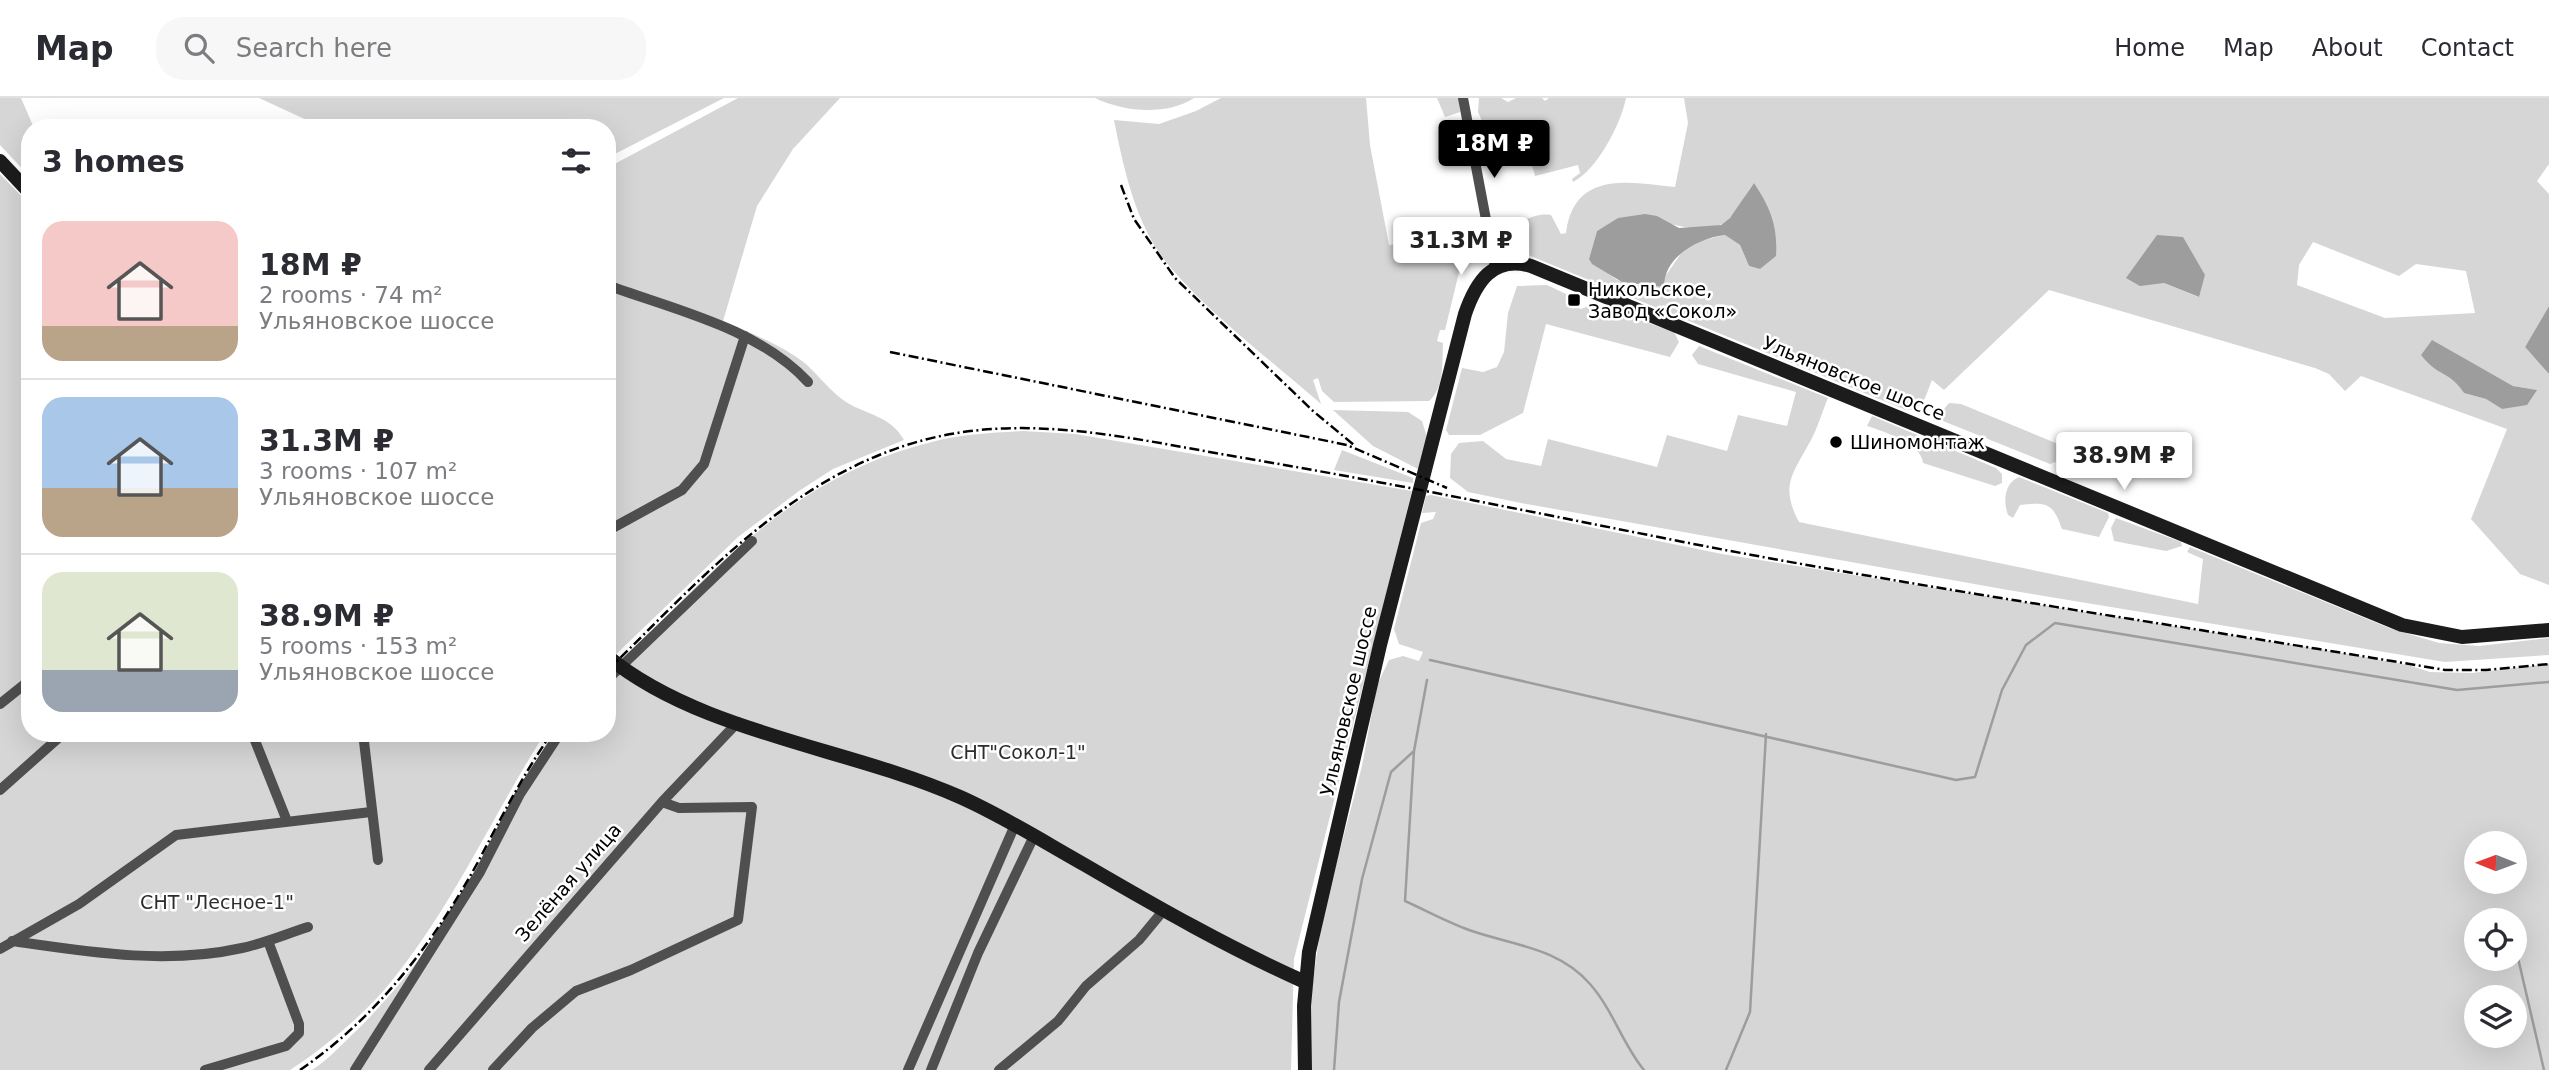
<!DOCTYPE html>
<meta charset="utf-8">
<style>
body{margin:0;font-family:"DejaVu Sans",sans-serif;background:#f7f7f7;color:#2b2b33;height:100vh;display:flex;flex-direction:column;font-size:26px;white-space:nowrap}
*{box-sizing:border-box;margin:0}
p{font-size:23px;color:#7c7c81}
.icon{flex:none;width:38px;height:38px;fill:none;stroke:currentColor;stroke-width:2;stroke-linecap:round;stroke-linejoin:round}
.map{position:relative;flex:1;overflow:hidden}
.drawer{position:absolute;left:21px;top:21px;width:595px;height:623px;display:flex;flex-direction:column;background:#fff;border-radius:28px;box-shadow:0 7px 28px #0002}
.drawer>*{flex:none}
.needle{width:46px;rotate:271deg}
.buttons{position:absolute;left:2464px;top:733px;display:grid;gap:14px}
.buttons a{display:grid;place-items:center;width:63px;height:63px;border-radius:50%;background:#fff;box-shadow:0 7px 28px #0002;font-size:35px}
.price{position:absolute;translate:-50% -60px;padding:0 16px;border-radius:7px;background:#fff;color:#222;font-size:23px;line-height:46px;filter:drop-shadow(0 2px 4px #0008)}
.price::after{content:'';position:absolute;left:50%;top:42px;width:21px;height:16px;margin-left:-10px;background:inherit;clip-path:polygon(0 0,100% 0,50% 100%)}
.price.on{background:#000;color:#fff}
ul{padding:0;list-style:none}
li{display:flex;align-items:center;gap:21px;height:175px;padding:0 21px}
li+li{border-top:2px solid #e1e1e2}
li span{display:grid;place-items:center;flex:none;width:196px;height:140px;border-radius:21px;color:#555}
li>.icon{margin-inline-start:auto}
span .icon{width:84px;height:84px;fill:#fffc;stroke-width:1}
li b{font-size:30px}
h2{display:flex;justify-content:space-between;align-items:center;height:84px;padding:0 21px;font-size:30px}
header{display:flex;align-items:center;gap:42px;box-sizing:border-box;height:98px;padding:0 35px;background:#fff;border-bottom:2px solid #e1e1e2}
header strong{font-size:33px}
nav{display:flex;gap:38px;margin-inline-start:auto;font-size:24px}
.search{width:490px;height:63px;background:#f7f7f7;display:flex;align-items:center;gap:18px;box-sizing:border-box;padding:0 24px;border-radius:28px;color:#7c7c81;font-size:26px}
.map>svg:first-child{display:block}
.green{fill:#d6d6d6;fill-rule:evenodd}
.water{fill:#9d9d9d}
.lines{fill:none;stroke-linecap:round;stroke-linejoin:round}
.stream{stroke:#9d9d9d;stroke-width:2.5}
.street{stroke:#4f4f4f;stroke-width:10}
.secondary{stroke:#1c1c1c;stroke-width:14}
.rail{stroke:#000;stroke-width:2.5;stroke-dasharray:10 3.5 2 3.5;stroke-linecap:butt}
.poi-dot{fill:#000;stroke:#fff;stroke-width:2.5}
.labels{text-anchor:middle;stroke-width:5;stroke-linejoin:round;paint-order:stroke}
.poi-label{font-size:19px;fill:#000;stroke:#fff;text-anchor:start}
.street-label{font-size:19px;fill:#000;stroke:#fff}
.park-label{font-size:19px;fill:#2d2d2d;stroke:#fff}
</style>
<header>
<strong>Map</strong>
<div class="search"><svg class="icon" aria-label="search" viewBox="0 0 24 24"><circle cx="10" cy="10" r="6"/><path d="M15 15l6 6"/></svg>Search here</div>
<nav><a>Home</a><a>Map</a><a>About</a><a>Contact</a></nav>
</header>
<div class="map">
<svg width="2549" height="972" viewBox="0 0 2549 972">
<rect width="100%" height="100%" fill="#fff"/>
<path class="green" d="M0,0H21L34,30H30V79L0,47Z
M259,0H724L607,60V30H324Z
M738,0H840L793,51L757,108L723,223C751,235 782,247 806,266C819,278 831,294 846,304C867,317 891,318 904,342L833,371L799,393L738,439L607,565V70Z
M1095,0H1194C1166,18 1124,14 1095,0Z
M1221,0H1366L1370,47L1389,147L1464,137V145H1455L1448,164L1461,166L1445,232H1440L1437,243L1443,245C1442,261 1445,290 1429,303L1334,304L1322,293L1318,280L1313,282L1321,306C1272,263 1213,219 1171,170C1136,130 1124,72 1114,22L1159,26L1196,13Z
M1437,0H1459L1460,14L1445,19Z
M1479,0H1501L1508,4L1516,0H1542L1545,3L1549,0H1626C1621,26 1597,72 1573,84L1572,81L1580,75L1578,67L1535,78L1531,63L1537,58L1531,37L1527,44L1512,36L1490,41L1478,14Z
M1684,0H2549V66L2537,83L2549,96V208L2525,249L2549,276V487L2520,476L2471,421L2507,331L2361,278L2345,293L2329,276L2315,270L2049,192L1944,292L1932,282C1926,296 1924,313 1906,312L1511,150C1509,128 1531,114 1551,117L1561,136L1566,135C1574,72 1629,84 1675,89L1688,25ZM1754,85L1760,171L1749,168L1740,147L1725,137L1695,144L1682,154L1664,180L1651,186L1634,187L1617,182L1589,161L1597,133C1606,128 1617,120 1627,119C1657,117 1703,144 1729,121C1739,112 1745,96 1754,85ZM2313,144L2399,178L2416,166L2466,173L2475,215L2385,220L2297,187L2299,167ZM2205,177L2198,199L2164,185ZM2432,243L2513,288L2536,292L2502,311L2486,301L2464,295L2455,280L2421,257Z
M1456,32L1463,40L1466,62L1457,68C1449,61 1445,43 1450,34Z
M0,76L30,107V635H545C493,717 452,809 390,885C365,916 324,950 290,972H0Z
M1547,187L1566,196L1570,207L1581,211L1594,206L1674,234L1679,244L1670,259L1546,226L1523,315L1480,337H1449L1446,332L1462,270L1483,274L1497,269L1504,254L1508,215L1517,188Z
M1699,248L1828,300C1822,314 1818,329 1811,342C1794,374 1779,387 1799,424L2198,506L2203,461L2187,454L2190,449L2389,530L2439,545L2479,548L2549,540V557L2445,564L2008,492L1521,405L1468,394L1450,380L1451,356L1459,345L1483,343L1506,361L1541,368L1548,341L1657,369L1667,337L1727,353L1738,317L1787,328L1796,294L1698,266L1692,257Z
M1949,305L1961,306L2058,346V363L2050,366L1943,323L1939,317Z
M1333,312L1408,314L1422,323L1427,339L1420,372L1373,348Z
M1872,318L1996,370L2002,376V385L1995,388L1923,365C1922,346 1883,333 1867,328Z
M1023,333L1075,336L1412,393L1294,861L1291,972H312C328,962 342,946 356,933C443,849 497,739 556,635H607V578C708,478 789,379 932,344C961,336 993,335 1023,333Z
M1342,352L1413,380V385L1334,372Z
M2019,379L2108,415L2109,419L2099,439L2062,431C2053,405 2047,404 2020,407L2013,420L2008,417C2003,404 2004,385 2019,379Z
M1431,397L1722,456L2331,553L2408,567L2430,574L2472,575L2549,566V972H1310V903L1322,821L1362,668L1377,587L1389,562L1403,558L1419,563L1423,554L1399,546L1394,531L1421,425L1433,421L1436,414L1422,415L1426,398ZM2476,746H2515V784H2476ZM2476,822H2515V861H2476ZM2476,900H2515V938H2476Z
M2116,420L2181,444L2182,448L2166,453L2114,443L2111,430Z"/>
<path class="water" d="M1754,85C1770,109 1778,128 1776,158L1760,171L1749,168L1740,147L1725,137C1699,140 1664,158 1664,189L1622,184L1592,166L1589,161L1597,133L1618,120L1645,116L1657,118L1679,130L1721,127L1730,120Z
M2157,137L2183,139L2205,177L2199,199L2164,185L2140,188L2126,180Z
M2549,208V276L2525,249Z
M2432,242L2513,288L2537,292L2527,307L2502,311L2486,301L2464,295C2450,273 2438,279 2421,257Z"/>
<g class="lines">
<path class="stream" d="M1430,562L1956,682L1975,679L2002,592L2026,547L2055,525L2457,592L2549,584
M1427,582L1414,653L1405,803C1427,813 1447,824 1469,832C1511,847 1558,849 1590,886C1613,912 1623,947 1644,972
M2515,847L2544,972
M1334,972L1339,904L1362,781L1391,674L1414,653
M1726,972L1750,914L1766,636"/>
<path class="street" d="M1463,0L1495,169
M607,187C675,212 758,230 808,284
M607,433L682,392L704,366L745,238
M607,582L752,443
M0,606L30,582
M252,635L287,723
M363,635L378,762
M0,692L64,635
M12,843C88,854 166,867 242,850C265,845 286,836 308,829
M0,851L79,806L176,737L371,714
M205,972L286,948L299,935V926L268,843
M355,972L480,774L520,696L560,635
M429,972L662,704L738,624
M493,972L532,930L576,893L631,872L738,822L752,709L679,710L662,704
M908,972L1015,727
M931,972L978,855L1034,738
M999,972L1058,923L1086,888L1139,842L1163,813"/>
<path class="secondary" d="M0,63L30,95
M607,558C700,635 850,650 960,699C1003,718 1044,744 1085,767C1157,809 1229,850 1305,884
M1305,972L1304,908L1309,854L1380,547L1465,216C1476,184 1493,157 1531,168L2402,527L2462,539L2549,532"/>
<path class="rail" d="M1121,87L1134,121L1175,180L1313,313L1354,347
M890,254L1347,347L1447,390
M607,573C704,478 797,371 936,339C1039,316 1142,343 1244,360C1398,386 1551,418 1704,448C1950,495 2198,530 2445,572H2486L2549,566
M300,972C377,919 433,846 478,764C501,720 523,676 552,635"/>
</g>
<g class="poi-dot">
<rect x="1567" y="195" width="14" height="14" rx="3.5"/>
<circle cx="1836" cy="344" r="7"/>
</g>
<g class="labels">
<g class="poi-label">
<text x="1588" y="198">Никольское,<tspan x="1588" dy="22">Завод «Сокол»</tspan></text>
<text x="1850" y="351">Шиномонтаж</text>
</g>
<g class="street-label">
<text transform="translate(1854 280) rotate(22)" y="7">Ульяновское шоссе</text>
<text transform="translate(1348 603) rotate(-77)" y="7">Ульяновское шоссе</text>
<text transform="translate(568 784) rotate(-49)" y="7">Зелёная улица</text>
</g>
<g class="park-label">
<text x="1018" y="661">СНТ"Сокол-1"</text>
<text x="217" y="811">СНТ "Лесное-1"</text>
</g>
</g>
</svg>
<div class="buttons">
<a><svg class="needle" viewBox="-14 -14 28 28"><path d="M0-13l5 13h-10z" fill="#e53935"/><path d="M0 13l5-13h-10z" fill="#7c7c81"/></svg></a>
<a><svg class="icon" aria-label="locate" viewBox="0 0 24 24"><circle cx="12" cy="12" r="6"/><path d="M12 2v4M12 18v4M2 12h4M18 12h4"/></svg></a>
<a><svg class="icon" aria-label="layers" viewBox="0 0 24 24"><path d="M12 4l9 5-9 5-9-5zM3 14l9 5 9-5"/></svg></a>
</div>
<b class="price on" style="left:1494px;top:82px">18M ₽</b>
<b class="price" style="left:1461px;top:179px">31.3M ₽</b>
<b class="price" style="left:2124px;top:394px">38.9M ₽</b>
<section class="drawer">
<h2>3 homes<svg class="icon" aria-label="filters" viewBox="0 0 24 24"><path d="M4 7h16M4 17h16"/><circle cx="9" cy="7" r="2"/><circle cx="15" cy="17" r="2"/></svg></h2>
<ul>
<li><span style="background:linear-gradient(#f6c9c9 75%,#b9a48a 0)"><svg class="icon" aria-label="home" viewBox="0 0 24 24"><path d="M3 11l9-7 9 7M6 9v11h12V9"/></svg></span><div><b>18M ₽</b><p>2 rooms · 74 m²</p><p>Ульяновское шоссе</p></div></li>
<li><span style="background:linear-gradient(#a9c7e8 65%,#b9a48a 0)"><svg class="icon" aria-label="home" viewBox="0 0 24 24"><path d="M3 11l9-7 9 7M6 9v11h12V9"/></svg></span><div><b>31.3M ₽</b><p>3 rooms · 107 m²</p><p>Ульяновское шоссе</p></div></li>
<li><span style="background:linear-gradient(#dfe7d0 70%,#9aa5b1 0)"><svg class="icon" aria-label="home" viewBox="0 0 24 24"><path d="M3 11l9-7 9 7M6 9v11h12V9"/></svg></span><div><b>38.9M ₽</b><p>5 rooms · 153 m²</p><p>Ульяновское шоссе</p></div></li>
</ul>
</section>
</div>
